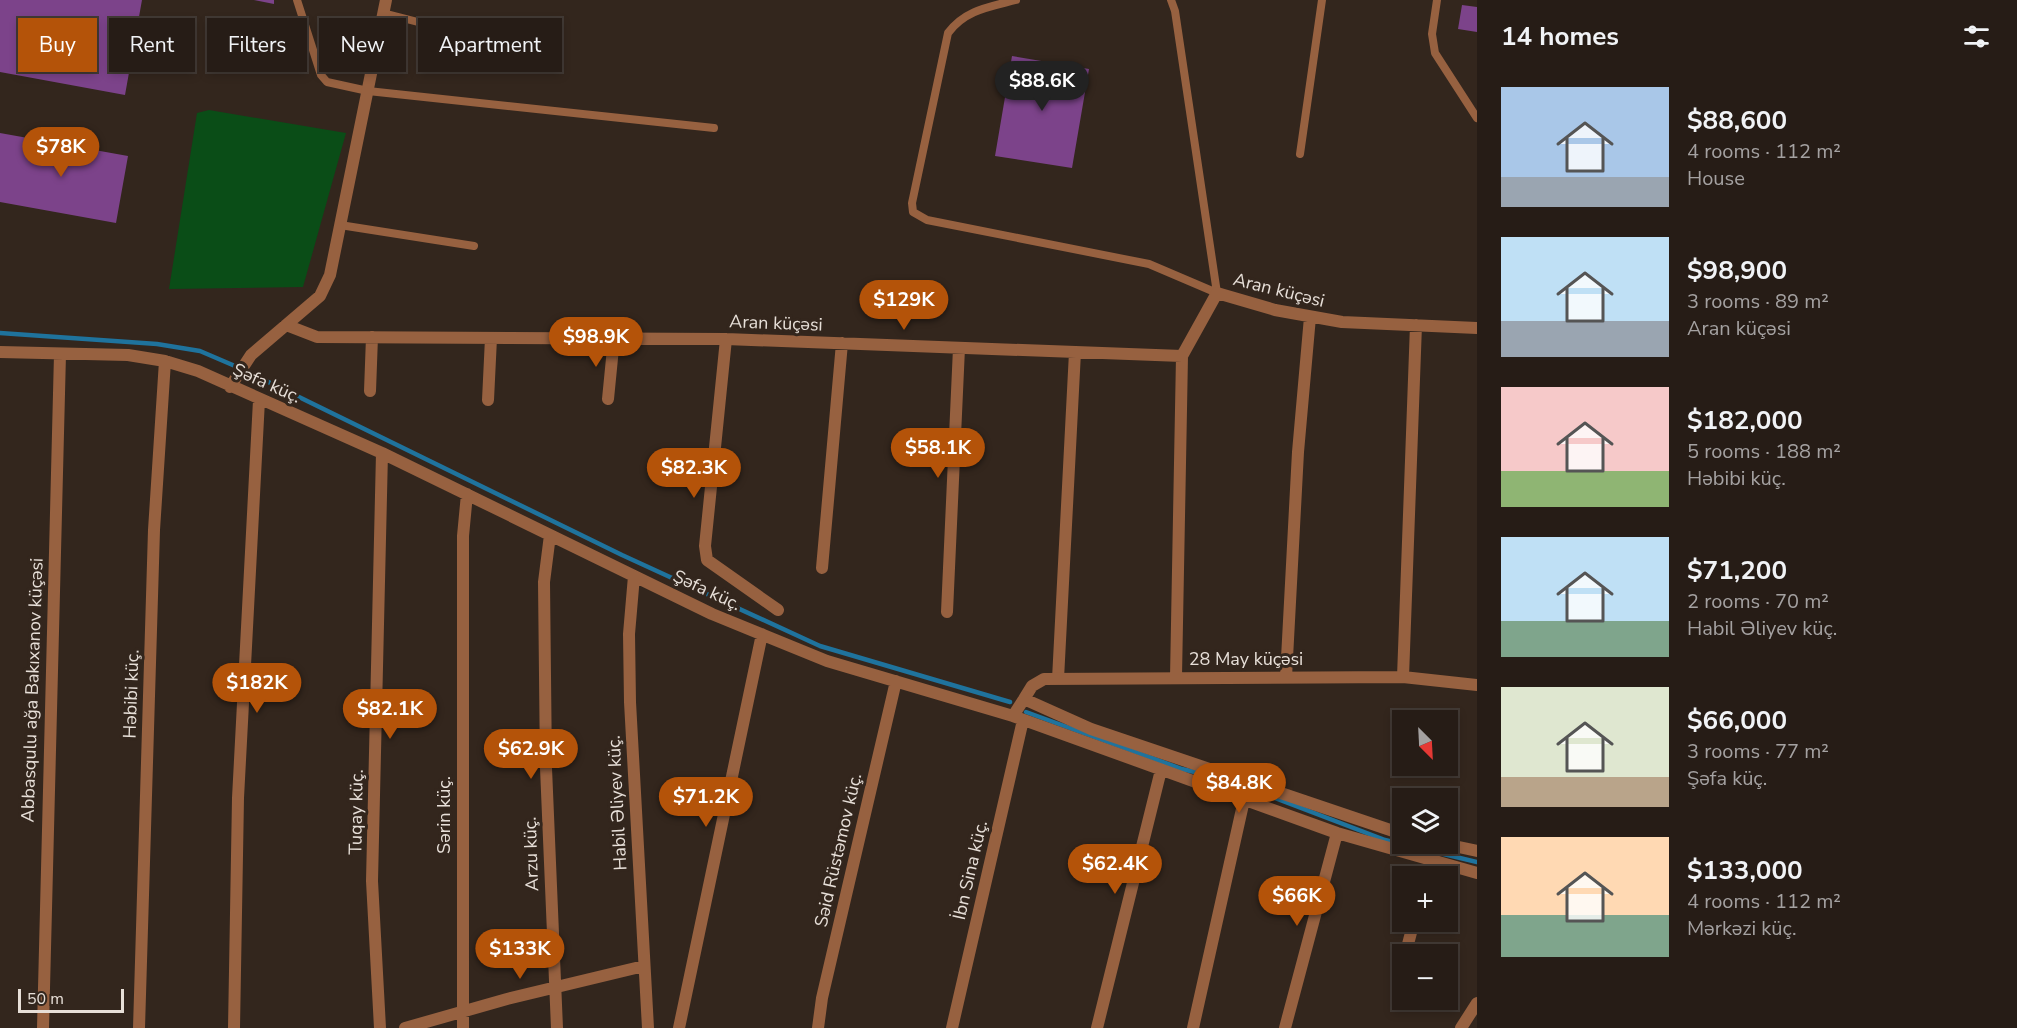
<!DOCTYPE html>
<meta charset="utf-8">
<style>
body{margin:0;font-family:"Nunito Sans",sans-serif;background:#322923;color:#f1f3f6;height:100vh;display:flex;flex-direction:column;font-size:22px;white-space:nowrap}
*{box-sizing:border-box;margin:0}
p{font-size:20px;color:#a4a1a1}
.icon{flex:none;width:33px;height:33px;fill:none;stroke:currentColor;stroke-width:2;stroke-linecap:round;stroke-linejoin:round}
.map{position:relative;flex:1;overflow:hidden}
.details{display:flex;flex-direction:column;background:#261c16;width:540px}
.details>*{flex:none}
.hud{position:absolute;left:18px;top:18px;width:570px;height:54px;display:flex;gap:12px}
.needle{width:39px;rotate:156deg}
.tools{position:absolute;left:1392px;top:710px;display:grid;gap:12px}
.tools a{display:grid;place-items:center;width:66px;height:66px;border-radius:0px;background:#261c16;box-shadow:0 3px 9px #0003,0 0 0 2px #423a35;font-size:30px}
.scale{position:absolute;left:18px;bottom:15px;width:106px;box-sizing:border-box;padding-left:6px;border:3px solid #e7dfd8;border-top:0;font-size:16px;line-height:21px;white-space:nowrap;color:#e7dfd8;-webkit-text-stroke:4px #33261d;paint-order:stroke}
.price{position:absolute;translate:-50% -51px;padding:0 14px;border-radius:21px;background:#b45309;color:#fff;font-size:20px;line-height:39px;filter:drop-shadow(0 2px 3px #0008)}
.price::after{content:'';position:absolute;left:50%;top:36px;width:18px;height:14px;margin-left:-9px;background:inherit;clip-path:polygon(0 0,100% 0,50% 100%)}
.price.selected{background:#222;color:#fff}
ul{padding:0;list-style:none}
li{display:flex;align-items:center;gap:18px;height:150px;padding:0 24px}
li span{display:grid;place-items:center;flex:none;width:168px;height:120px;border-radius:0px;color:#555}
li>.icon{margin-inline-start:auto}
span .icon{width:72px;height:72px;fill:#fffc;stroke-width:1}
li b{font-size:26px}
h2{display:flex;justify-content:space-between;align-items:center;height:72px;padding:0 24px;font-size:26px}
.tag{padding:0 21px;border-radius:0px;background:#261c16;box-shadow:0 3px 9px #0003,0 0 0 2px #423a35;font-size:21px;line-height:54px}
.tag.selected{background:#b45309;color:#fff}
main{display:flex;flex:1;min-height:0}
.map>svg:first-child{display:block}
.green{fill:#0a4d17}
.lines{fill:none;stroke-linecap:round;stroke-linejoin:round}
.stream{stroke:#1f739d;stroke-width:4.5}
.building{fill:#7c438a}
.service{stroke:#976140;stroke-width:8}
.minor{stroke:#976140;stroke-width:12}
.labels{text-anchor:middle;stroke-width:6;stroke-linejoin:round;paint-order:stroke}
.street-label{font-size:18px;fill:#e7dfd8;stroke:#33261d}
</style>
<main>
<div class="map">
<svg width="1477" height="1028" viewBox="0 0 1477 1028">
<rect width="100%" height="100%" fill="#33261d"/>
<path class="green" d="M209,110L346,133L303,287L169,289L197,113Z"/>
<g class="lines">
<path class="stream" d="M0,333L157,344L200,351L235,366
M250,373L622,555L820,646L1010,702
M1026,712L1182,769L1215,777
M1246,787L1385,840L1477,862"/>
</g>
<path class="building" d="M0,0H142L125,95L0,72Z
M254,0H274V4Z
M1462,5L1477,7V32L1458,29Z
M1012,56L1089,69L1072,168L995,156Z
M0,133L128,156L116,223L0,202Z"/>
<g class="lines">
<path class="service" d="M297,0L321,75L327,82L368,91L714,128
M1016,0C989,7 965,10 948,33L912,203L913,212L927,220L1149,264L1217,293L1175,11L1171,0
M1437,0L1432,34L1435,53L1477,118
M383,13L484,39
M1300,154L1322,0
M340,225L474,246"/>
<path class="minor" d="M286,325L317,337L726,339L1182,356L1217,293L1275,310L1342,322L1477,328
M726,339L705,546L707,560L778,610
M0,352L128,355L165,361L198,371L382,453L712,614L827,661L1013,716L1024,699L1091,729L1402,834
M230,387L251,355L320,296L330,275L386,0
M370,391L372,337
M608,399L614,338
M488,400L491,338
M550,535L544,582L546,768L557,1028
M822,568L842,343
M634,576L629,634L630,702L648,1028
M947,612L959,348
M1176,677L1182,356
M1286,677L1298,452L1310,317
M1403,677L1416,325
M1058,679L1075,352
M1024,699L1032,686L1044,679L1403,677L1477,685
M1013,716L1337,833L1477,873
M1440,843L1477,851
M1425,876L1429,860
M1407,948L1414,921
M43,1028L60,354
M139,1028L154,530L165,361
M234,1028L238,798L259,400
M380,1028L372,881L382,453
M405,1028L507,999L644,966
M463,1028V536L467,494
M679,1028L762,634
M818,1028L822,998L896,681
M952,1028L1023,720
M1097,1028L1161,770
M1193,1028L1244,800
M1285,1028L1337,833
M1461,1028L1477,1003"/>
</g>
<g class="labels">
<g class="street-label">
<text transform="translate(1279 290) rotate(14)" y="6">Aran küçəsi</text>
<text transform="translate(776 323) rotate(2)" y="6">Aran küçəsi</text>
<text transform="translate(267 383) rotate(24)" y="6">Şəfa küç.</text>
<text transform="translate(707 590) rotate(25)" y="6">Şəfa küç.</text>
<text x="1246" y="665">28 May küçəsi</text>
<text transform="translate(32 690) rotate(-88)" y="6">Abbasqulu ağa Bakıxanov küçəsi</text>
<text transform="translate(131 694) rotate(-88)" y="6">Həbibi küç.</text>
<text transform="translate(617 803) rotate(-93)" y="6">Habil Əliyev küç.</text>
<text transform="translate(356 812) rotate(-89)" y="6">Tuqay küç.</text>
<text transform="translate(444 815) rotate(-90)" y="6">Sərin küç.</text>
<text transform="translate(838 850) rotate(-77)" y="6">Səid Rüstəmov küç.</text>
<text transform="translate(531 854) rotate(-92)" y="6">Arzu küç.</text>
<text transform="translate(970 870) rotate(-77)" y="6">İbn Sina küç.</text>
</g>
</g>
</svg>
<div class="tools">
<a><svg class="needle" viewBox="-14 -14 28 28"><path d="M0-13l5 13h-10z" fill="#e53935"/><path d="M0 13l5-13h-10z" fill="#a4a1a1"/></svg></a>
<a><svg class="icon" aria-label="layers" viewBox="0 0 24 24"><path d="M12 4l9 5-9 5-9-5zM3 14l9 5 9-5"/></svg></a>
<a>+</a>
<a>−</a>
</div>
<div class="scale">50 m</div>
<b class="price selected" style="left:1042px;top:112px">$88.6K</b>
<b class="price" style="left:61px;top:178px">$78K</b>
<b class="price" style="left:904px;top:331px">$129K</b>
<b class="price" style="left:596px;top:368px">$98.9K</b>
<b class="price" style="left:938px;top:479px">$58.1K</b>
<b class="price" style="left:694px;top:499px">$82.3K</b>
<b class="price" style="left:257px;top:714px">$182K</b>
<b class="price" style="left:390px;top:740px">$82.1K</b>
<b class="price" style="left:531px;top:780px">$62.9K</b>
<b class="price" style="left:1239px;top:814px">$84.8K</b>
<b class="price" style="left:706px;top:828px">$71.2K</b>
<b class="price" style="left:1115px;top:895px">$62.4K</b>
<b class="price" style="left:1297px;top:927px">$66K</b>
<b class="price" style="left:520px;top:980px">$133K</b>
<div class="hud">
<a class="tag selected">Buy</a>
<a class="tag">Rent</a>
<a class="tag">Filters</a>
<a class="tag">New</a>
<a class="tag">Apartment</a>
</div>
</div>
<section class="details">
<h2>14 homes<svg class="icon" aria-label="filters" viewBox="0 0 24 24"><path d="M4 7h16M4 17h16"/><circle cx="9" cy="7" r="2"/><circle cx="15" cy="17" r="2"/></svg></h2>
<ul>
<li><span style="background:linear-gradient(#a9c7e8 75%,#9aa5b1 0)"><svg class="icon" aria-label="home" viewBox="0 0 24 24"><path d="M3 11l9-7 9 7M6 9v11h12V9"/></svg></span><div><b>$88,600</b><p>4 rooms · 112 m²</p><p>House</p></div></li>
<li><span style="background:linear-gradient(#bfe0f5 70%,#9aa5b1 0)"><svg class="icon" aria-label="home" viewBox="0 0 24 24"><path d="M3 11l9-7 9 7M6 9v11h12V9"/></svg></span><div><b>$98,900</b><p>3 rooms · 89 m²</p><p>Aran küçəsi</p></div></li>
<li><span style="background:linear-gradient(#f6c9c9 70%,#8fb573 0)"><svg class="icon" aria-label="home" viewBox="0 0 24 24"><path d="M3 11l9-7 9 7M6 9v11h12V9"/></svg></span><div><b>$182,000</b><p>5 rooms · 188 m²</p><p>Həbibi küç.</p></div></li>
<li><span style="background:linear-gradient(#bfe0f5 70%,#7fa58c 0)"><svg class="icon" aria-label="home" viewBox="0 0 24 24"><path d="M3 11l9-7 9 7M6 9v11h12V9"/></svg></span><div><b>$71,200</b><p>2 rooms · 70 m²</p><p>Habil Əliyev küç.</p></div></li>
<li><span style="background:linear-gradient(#dfe7d0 75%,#b9a48a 0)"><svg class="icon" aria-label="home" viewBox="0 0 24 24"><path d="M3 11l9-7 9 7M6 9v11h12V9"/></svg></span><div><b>$66,000</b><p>3 rooms · 77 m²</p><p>Şəfa küç.</p></div></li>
<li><span style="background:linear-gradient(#ffd9b3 65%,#7fa58c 0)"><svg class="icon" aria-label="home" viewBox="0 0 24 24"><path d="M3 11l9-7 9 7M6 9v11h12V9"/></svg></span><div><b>$133,000</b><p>4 rooms · 112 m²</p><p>Mərkəzi küç.</p></div></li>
</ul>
</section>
</main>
